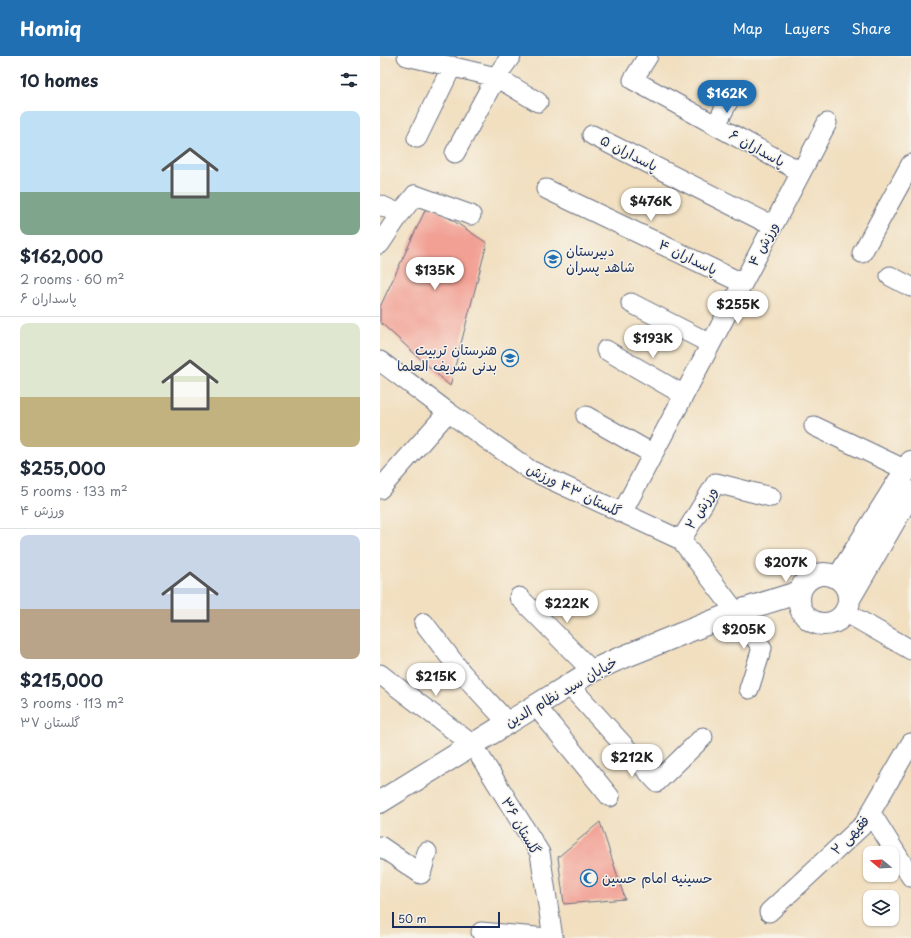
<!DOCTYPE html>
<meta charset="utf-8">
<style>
body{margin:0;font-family:"Playpen Sans","Playpen Sans Arabic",sans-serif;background:#f6f6f7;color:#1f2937;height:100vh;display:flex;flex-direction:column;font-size:15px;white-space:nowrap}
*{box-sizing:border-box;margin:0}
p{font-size:13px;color:#747a83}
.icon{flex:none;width:22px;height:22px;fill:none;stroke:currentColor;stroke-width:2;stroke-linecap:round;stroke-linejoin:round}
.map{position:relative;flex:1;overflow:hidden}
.side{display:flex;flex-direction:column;background:#fff;width:380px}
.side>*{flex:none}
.needle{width:26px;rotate:288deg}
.tools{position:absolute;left:483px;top:790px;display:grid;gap:8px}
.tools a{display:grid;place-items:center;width:36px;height:36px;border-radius:8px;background:#fff;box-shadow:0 1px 3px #0004;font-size:20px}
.scale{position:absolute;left:12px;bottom:10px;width:108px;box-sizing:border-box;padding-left:4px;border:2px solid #1b2f5e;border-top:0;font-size:11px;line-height:14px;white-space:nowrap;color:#1b2f5e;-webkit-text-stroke:3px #f7f3e8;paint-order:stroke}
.price{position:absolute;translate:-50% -34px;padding:0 9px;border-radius:14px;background:#fff;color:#222;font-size:13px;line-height:26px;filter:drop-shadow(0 1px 2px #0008)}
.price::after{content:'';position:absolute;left:50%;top:24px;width:12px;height:9px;margin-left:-6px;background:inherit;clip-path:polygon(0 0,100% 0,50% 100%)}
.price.selected{background:#1f6fb2;color:#fff}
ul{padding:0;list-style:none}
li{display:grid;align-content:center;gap:8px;height:212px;padding:0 20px}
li+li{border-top:1px solid #e0e1e3}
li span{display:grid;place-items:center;height:124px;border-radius:8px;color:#555}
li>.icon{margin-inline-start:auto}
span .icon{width:72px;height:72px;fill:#fffc;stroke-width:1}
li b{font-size:17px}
h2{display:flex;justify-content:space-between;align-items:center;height:48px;padding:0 20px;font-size:17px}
header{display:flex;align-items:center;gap:24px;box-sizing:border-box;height:56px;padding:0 20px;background:#1f6fb2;color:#fff}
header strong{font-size:19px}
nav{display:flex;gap:22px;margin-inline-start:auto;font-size:14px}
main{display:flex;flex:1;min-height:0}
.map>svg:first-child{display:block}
.building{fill:#f2a094}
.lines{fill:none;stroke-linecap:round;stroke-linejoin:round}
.minor-casing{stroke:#666d80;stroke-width:21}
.major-casing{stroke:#666d80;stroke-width:24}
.minor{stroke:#fff;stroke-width:19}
.major{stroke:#fff;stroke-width:22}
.labels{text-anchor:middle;stroke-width:3;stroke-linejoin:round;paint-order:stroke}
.street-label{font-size:14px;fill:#1b2f5e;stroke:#f7f3e8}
.poi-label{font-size:14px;fill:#1b2f5e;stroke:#f7f3e8;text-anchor:start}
</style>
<header>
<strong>Homiq</strong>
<nav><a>Map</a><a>Layers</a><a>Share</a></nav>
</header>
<main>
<section class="side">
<h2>10 homes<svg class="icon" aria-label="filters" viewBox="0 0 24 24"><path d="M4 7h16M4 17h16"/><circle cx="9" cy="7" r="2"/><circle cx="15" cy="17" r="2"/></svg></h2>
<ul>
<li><span style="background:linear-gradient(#bfe0f5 65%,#7fa58c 0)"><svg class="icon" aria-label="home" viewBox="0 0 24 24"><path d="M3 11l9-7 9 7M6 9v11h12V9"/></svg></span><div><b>$162,000</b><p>2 rooms · 60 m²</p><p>پاسداران ۶</p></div></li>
<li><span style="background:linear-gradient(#dfe7d0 60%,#c2b280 0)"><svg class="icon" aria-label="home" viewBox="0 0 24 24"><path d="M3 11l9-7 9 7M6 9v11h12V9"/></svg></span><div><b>$255,000</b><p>5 rooms · 133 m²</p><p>ورزش ۴</p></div></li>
<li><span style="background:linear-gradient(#c9d6e8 60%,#b9a48a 0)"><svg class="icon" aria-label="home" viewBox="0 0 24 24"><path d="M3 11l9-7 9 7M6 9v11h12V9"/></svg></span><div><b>$215,000</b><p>3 rooms · 113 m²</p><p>گلستان ۳۷</p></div></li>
</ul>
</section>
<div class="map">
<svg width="531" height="882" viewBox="0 0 531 882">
<rect width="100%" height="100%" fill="#f7f3e8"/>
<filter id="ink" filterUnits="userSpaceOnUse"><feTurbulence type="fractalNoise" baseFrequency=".025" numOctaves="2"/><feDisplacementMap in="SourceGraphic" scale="8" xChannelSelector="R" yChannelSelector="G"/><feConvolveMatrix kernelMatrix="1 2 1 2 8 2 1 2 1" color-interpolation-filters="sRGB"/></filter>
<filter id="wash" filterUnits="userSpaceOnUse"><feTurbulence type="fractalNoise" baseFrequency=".012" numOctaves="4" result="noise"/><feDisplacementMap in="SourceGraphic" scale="16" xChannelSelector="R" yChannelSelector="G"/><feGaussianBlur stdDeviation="0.9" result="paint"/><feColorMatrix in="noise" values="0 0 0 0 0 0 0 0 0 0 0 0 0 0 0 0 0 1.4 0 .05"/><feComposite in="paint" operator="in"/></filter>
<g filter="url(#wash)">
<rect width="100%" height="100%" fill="#f1dfc0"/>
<g id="blocks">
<path class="building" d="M48,148L107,187L70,330L0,266V251Z
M220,766L245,843L184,848L178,801Z"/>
</g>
</g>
<g filter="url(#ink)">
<use href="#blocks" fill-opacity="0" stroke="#666d80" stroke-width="1"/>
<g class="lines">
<g class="minor-casing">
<path id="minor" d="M27,0L116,21L158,46
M268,0L253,24L421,116
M336,69L351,40
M212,79L393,170
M37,82L72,10
M75,97L116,21L131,0
M166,133L362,227
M0,149L20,158
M0,188L20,158L35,139L91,159
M482,197L531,108
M510,220L531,231
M251,247L331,288
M226,294L304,339
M0,305L68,356L150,414L301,484L356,556L382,592L369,633
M206,360L273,398
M434,370L526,414
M0,433L68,356
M242,457L447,67
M301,484L336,427L391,441
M139,541L212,615
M465,556L531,594
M44,567L82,617L128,667
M0,618L93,689L160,797L173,882
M190,630L277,726L323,681
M156,650L230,741
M491,757L531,821
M0,790L41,818L47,796
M389,856L484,768L531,687
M101,876L168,882"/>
</g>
<g class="major-casing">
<path id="major" d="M419 543a25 25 0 1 1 50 0a25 25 0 1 1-50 0Z
M458,522L531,406
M469,543L531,436
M0,746L212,615L236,604L356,556L420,536"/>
</g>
<use href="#minor" class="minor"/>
<use href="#major" class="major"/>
</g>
</g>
<defs>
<g id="school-ring" transform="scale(0.9)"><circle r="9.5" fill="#f7f3e8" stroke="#1f6fb2" stroke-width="1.5"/><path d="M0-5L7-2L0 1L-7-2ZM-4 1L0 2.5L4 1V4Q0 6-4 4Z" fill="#1f6fb2"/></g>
<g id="mosque-ring" transform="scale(0.9)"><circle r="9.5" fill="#f7f3e8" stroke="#1f6fb2" stroke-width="1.5"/><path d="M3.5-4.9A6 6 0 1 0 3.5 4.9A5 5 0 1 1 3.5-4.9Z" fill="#1f6fb2"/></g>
</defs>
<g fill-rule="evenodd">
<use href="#school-ring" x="173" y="203"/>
<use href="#school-ring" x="130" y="302"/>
<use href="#mosque-ring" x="209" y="822"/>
</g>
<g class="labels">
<g class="street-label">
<text transform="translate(377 92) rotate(29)" y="5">پاسداران ۶</text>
<text transform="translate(249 97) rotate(27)" y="5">پاسداران ۵</text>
<text transform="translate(383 188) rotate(-62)" y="5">ورزش ۴</text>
<text transform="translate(308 201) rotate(26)" y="5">پاسداران ۴</text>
<text transform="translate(194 434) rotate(26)" y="5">گلستان ۴۳ ورزش</text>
<text transform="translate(321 452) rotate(-58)" y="5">ورزش ۲</text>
<text transform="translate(181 636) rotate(-30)" y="5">خیابان سید نظام الدین</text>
<text transform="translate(141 770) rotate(60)" y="5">گلستان ۳۶</text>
<text transform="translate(470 779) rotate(-46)" y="5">فقیهی ۲</text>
</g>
<g class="poi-label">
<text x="186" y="200">دبیرستان<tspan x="186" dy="16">شاهد پسران</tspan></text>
<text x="117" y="299" text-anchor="end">هنرستان تربیت<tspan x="117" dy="16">بدنی شریف العلما</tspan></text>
<text x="222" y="827">حسینیه امام حسین</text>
</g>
</g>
</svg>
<div class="tools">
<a><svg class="needle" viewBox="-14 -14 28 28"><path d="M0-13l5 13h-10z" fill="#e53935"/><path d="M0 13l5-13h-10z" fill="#747a83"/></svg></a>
<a><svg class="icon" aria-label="layers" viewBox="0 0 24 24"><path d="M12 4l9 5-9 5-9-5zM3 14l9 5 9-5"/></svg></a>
</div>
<div class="scale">50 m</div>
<b class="price selected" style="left:347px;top:58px">$162K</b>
<b class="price" style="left:271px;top:166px">$476K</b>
<b class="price" style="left:55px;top:235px">$135K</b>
<b class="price" style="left:358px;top:269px">$255K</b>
<b class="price" style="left:273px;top:303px">$193K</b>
<b class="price" style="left:406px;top:527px">$207K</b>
<b class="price" style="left:187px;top:568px">$222K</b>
<b class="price" style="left:364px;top:594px">$205K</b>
<b class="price" style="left:56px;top:641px">$215K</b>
<b class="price" style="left:252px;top:722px">$212K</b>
</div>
</main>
